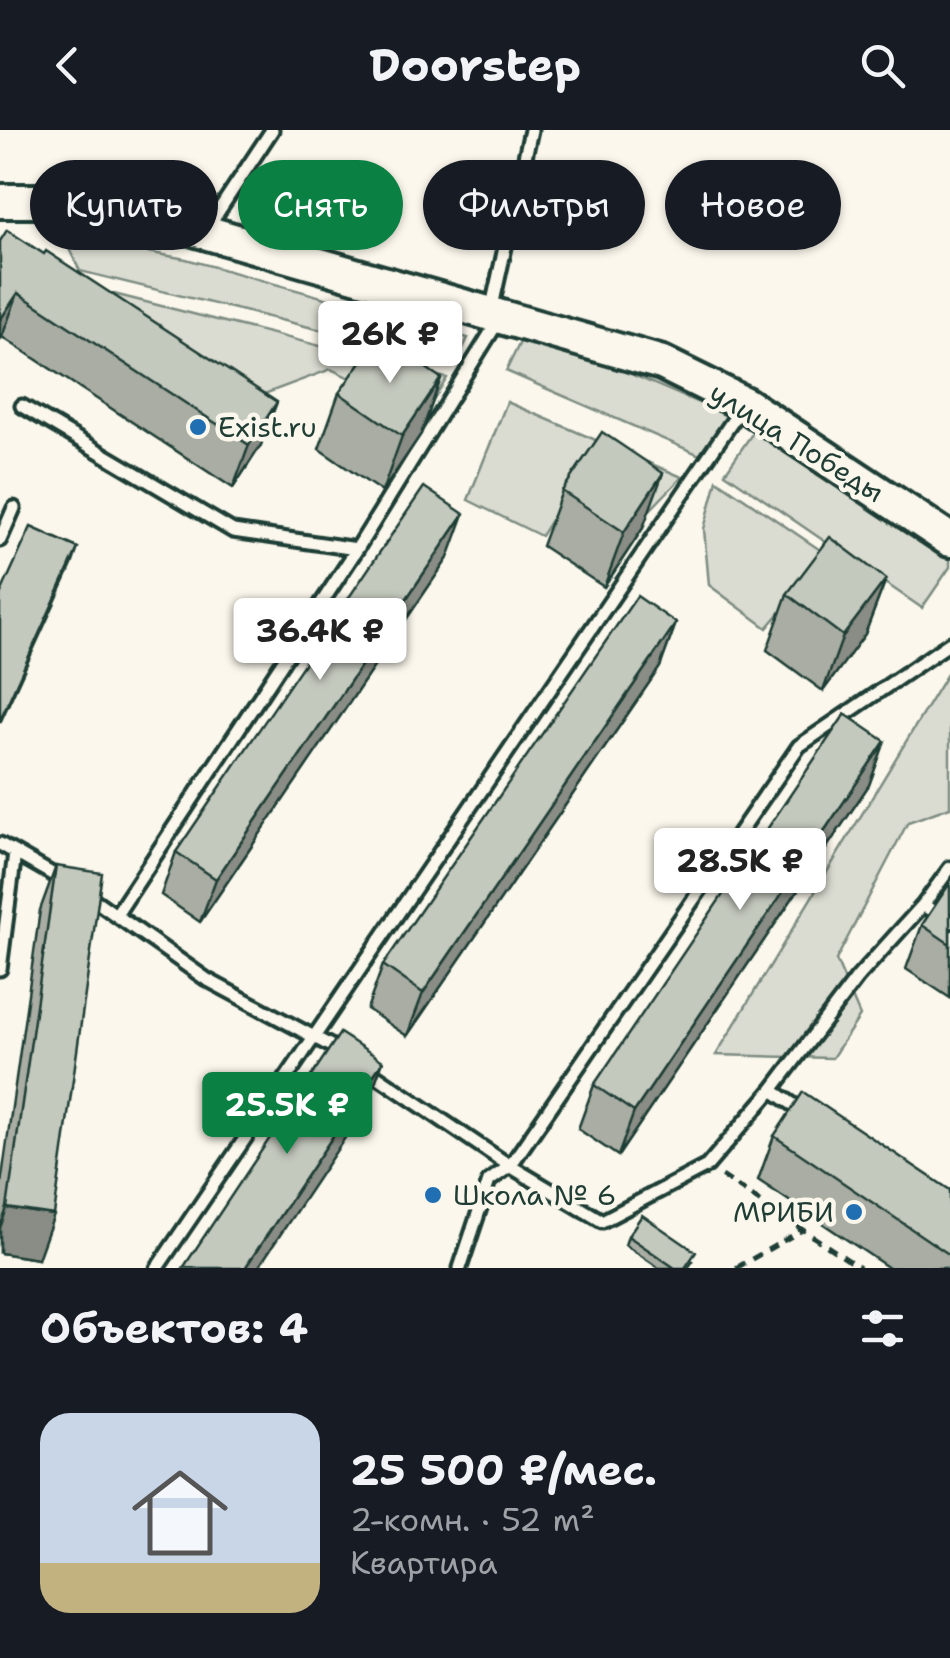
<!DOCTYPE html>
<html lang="ru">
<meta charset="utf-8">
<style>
body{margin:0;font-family:"Shantell Sans",sans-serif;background:#20242c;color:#f1f3f6;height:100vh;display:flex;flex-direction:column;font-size:38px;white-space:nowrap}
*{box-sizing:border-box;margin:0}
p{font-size:32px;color:#9ea1a6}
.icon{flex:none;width:55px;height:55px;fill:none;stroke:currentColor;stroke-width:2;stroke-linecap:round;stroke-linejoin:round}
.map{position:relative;height:1138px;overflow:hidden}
.drawer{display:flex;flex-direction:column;background:#171b24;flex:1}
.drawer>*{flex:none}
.guide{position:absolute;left:30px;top:30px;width:890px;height:90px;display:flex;gap:20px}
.price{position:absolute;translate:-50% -85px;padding:0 22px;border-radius:10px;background:#fff;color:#222;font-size:32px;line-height:65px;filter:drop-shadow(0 2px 5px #0008)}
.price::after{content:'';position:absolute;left:50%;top:60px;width:30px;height:22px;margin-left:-15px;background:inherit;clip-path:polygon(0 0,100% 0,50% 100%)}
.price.active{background:#0b8043;color:#fff}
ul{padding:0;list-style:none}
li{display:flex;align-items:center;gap:30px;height:250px;padding:0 40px}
li span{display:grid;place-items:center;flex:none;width:280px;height:200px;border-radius:30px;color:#555}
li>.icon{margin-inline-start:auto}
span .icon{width:120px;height:120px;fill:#fffc;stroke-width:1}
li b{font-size:42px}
h2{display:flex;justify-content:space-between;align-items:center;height:120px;padding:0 40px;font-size:42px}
.chip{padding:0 35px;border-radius:45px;background:#171b24;box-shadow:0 2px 8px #0004;font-size:35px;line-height:90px}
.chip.active{background:#0b8043;color:#fff}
header{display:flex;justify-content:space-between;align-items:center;height:130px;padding:0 40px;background:#171b24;font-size:45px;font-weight:700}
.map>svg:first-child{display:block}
.green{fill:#dbdcd1;stroke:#7d8c82;stroke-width:2.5}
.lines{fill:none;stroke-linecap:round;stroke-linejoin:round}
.service-casing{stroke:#1f3d34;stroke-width:19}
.primary-casing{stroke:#1f3d34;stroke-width:40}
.path{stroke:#1f3d34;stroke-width:5;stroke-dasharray:10 8;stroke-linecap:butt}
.service{stroke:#fbf7ec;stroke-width:11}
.primary{stroke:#fbf7ec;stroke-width:32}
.wall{fill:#a9ada3;stroke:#1f3d34;stroke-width:2.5}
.shaded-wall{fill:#898d85;stroke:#1f3d34;stroke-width:2.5}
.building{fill:#c4c9be;stroke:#1f3d34;stroke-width:2.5}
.poi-dot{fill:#1f6fb2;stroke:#fbf7ec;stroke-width:4}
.labels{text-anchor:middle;stroke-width:9;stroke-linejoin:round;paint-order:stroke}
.poi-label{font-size:28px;fill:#1f3d34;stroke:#fbf7ec;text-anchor:start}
.street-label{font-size:28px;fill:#1f3d34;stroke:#fbf7ec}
</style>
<header><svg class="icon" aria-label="back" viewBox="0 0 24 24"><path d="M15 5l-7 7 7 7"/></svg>Doorstep<svg class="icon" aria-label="search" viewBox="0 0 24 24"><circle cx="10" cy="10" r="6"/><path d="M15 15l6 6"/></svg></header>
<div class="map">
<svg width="950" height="1138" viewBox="0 0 950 1138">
<rect width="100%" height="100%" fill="#fbf7ec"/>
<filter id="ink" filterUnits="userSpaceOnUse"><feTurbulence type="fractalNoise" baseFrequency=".01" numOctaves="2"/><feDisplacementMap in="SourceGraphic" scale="20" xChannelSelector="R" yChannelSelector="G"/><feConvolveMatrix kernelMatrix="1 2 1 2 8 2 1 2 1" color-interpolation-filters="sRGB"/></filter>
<g filter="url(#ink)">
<path class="green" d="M63,107L186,129L468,208L456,233L80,141Z
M90,158L447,248L425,284L331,239L240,273Z
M524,204L575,220L727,285L702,326L506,241Z
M507,272L682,347L648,382L574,353L541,406L468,370Z
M756,298L950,426V437L922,478L725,343Z
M717,350L882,462L859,486L807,451L767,498L709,455L704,399Z
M950,539V677L908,692L836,830L860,886L832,928L716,925Z"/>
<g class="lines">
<g class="service-casing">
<path id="service" d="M208,97L272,0
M491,181L531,0
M22,276L233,401L357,419
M0,410L14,378
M0,714L66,752
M86,764L206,849L342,922
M923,775L950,738
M118,782L357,419L500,188
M0,839L15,723
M365,938L510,1036L799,616L950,513
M804,982L772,960L857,848L923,775L950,792
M157,1138L742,277
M460,1138L489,1051L510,1036L602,1091L707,1036L772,960"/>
</g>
<g class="primary-casing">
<path id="primary" d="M0,71H84L138,83L662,233L745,274L950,410"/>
</g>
<path class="path" d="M722,1046L860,1138
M736,1138L804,1099"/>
<use href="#service" class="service"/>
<use href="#primary" class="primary"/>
</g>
<path class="wall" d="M0,111L261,315L233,358L2,207Z
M441,248L421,304L382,362L319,319L339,263Z
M562,361L643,398L604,457L542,416Z
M448,428L200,792L161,765L176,722Z
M886,449L865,504L823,561L767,520L787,464Z
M676,493L660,537L407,906L367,879L383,835Z
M885,611L869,655L618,1026L578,999L594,955Z
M56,736L38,1129L0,1123V1061L40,780Z
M950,753V868L906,839L922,795Z
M774,1006L950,1060V1138H889L758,1050Z
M628,1106L693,1131L688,1138H659L625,1115Z"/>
<path class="shaded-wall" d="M18,163L2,207L0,210V190Z
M441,248L421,304L382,362L402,306Z
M277,272L261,315L233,358L249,315Z
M663,343L643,398L604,457L624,402Z
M464,384L448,428L200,792L216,749Z
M78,418L72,435L0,593V590Z
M886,449L865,504L823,561L843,506Z
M676,493L660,537L407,906L423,863Z
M885,611L869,655L618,1026L634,982Z
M383,931L367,975L258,1138H245Z
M7,1078L54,1085L38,1129L0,1123V1098Z"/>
<path class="building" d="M7,100L44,124L46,121L277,272L249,315L18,163L0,190V111Z
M379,206L441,248L402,306L339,263Z
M602,302L663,343L624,402L562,361Z
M424,357L464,384L216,749L176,722Z
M31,397L78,418L0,590V465Z
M830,407L886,449L843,506L787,464Z
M637,466L676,493L423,863L383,835Z
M845,584L885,611L634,982L594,955Z
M56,736L102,743L54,1085L7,1078Z
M950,753V814L922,795Z
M340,903L383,931L245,1138H183Z
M803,962L950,1060V1125L774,1006Z
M642,1085L696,1122L685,1138H675L628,1106Z"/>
</g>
<g class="poi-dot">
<circle cx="198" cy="297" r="10"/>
<circle cx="433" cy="1065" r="10"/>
<circle cx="854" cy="1082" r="10"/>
</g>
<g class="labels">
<g class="poi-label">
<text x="218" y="307">Exist.ru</text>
<text x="453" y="1075">Школа № 6</text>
<text x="834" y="1092" text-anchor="end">МРИБИ</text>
</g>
<g class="street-label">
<text transform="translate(797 312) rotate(32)" y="10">улица Победы</text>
</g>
</g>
</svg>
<b class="price" style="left:390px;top:256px">26K ₽</b>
<b class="price" style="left:320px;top:553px">36.4K ₽</b>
<b class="price" style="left:740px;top:783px">28.5K ₽</b>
<b class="price active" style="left:287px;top:1027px">25.5K ₽</b>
<div class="guide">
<a class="chip">Купить</a>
<a class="chip active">Снять</a>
<a class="chip">Фильтры</a>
<a class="chip">Новое</a>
</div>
</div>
<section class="drawer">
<h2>Объектов: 4<svg class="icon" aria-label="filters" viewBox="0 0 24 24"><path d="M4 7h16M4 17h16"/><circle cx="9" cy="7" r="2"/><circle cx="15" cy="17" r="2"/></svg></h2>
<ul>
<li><span style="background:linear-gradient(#c9d6e8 75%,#c2b280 0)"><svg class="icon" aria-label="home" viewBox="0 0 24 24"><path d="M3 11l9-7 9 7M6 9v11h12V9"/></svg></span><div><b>25 500 ₽/мес.</b><p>2-комн. · 52 m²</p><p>Квартира</p></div></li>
</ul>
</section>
